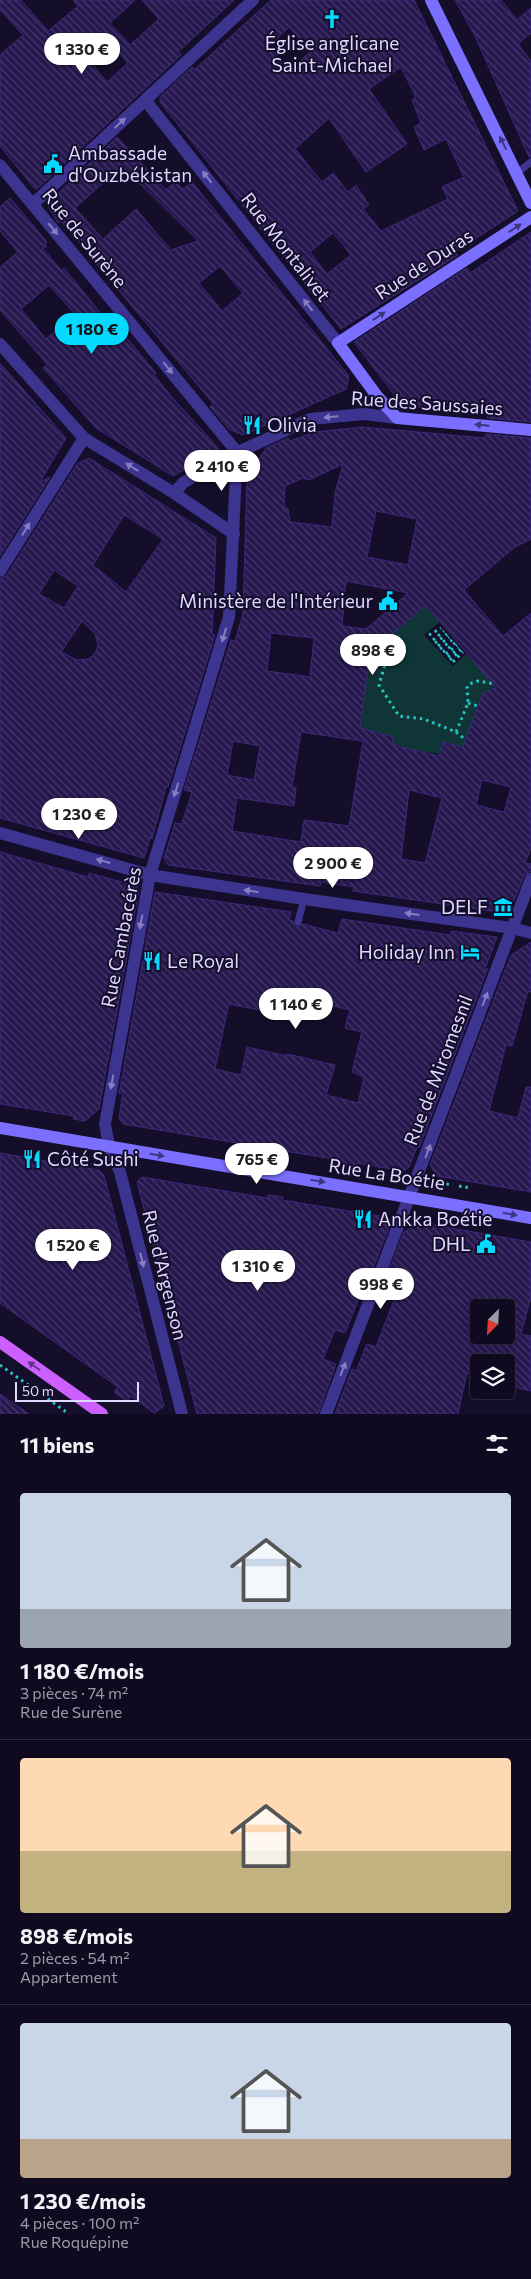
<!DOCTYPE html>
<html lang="fr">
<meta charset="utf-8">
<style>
body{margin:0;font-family:Commissioner,sans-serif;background:#1e182d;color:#f1f3f6;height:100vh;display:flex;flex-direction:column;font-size:19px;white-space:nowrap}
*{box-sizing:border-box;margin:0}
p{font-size:16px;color:#9c9aa5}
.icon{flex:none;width:28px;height:28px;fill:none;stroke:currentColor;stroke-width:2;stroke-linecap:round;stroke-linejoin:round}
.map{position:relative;height:1414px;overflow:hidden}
.side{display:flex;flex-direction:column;background:#100a20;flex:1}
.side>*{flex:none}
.needle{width:32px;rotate:204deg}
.buttons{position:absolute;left:470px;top:1299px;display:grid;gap:10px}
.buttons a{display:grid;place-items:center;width:45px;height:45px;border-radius:5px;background:#100a20;box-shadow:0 2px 8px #0003,0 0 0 1px #302b3e;font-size:25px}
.scale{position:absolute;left:15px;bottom:12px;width:124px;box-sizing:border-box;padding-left:5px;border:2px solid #dfd8ff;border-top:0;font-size:14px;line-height:18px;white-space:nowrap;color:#dfd8ff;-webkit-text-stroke:4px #150e2b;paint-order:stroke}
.price{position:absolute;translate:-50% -42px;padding:0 11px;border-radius:18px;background:#fff;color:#222;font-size:16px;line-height:32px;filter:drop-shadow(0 1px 2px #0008)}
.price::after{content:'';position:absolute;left:50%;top:30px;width:15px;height:11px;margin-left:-8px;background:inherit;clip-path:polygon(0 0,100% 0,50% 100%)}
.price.on{background:#04d9ff;color:#111}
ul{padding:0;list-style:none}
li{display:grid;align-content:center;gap:10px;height:265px;padding:0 20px}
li+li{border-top:1px solid #302b3e}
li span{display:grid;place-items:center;height:155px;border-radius:5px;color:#555}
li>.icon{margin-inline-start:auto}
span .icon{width:90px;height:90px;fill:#fffc;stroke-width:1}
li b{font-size:21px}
h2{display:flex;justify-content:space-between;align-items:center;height:60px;padding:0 20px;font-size:21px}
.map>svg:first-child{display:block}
.green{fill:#103536}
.building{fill:url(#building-back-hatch);stroke:#3d287c;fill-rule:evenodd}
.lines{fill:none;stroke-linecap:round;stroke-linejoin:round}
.path{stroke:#23c8c6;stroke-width:3;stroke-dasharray:2.5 4;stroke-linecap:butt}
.lane{stroke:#3d348f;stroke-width:7}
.street{stroke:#3d348f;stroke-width:12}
.secondary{stroke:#7a6fff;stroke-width:12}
.primary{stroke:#cc5fff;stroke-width:12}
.oneway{fill:#867ec1}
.oneway2{fill:#3d3580}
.oneway3{fill:#67328a}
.labels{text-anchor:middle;stroke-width:4;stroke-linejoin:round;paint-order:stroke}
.poi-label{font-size:19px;fill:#dfd8ff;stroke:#150e2b;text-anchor:start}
.street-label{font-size:19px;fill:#dfd8ff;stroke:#150e2b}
</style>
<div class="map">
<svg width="531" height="1414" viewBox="0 0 531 1414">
<defs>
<pattern id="building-back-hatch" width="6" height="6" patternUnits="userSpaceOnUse" patternTransform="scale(1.25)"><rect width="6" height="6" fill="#26184e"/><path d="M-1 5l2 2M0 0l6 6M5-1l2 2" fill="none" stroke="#453969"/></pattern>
</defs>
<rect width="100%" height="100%" fill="#150e2b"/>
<path class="green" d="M427,600L429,609L440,622L424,635L453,666L466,654L478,667L482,665L497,680L493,689L483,693L463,747L443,742L439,754L407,749L400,752L401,746L392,744L394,737L370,731L359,736L371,644L379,645L421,610Z"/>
<path class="building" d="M0,0H21L48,31L78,6L73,0H135L110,23L130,45L159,19L142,0H234L178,52L181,55L37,189H35L0,146V55L23,35L0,10ZM102,31L128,63L107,82L80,50Z
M271,0H414L518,211L455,252L458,255L341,329L160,102V97L192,67L194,70ZM289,27L311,51L290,70L269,46ZM401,67L416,97L412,100L421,123L414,127L424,150L446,139L464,177L442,187L448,199L381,231L363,209L369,205L356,185L348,192L333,173L322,182L295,149L329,118L366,172L407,144L369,89ZM333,233L351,255L327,274L310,252Z
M455,0H501L517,20L531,8V33L518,44L531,61V157H529L475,36Z
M117,137L166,190L175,182L183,189L192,182L349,376L346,389L244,435L230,430L210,407L213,404L211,401L61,221L58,223L47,204ZM122,166L198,241L171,250L136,209L103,239L75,208ZM220,266L243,293L222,311L199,283Z
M10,198L47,242L45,244L47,246L43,249L62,271L64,268L103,316L106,313L156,373L154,375L171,396L219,449L173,476L96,428L43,368L47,364L0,310V267L18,252L0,231V207ZM49,285L75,314L46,339L21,309Z
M531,232V422L487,418L488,414L403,406L354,342L467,268L470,273Z
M0,363L66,438L40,482L50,477L0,556Z
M362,427L485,438L486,434L531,438V539L515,547L464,590L503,636L531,613V848L525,863L531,864V871L524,876L513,903L498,912L353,891L354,887L321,882L320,886L168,865L164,858L175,823L182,824L192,792L184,790L231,640L235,641L243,614L247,477L266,448L288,438L290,441L315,432ZM343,464L335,493L332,527L290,522L288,509L284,506L285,486L303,478L309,480ZM376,511L417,519L408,565L367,557ZM346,581L408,593L366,629L342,626ZM426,605L496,688L483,693L463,747L443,742L439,756L401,747L392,744L394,737L360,728L371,644L379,645ZM271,633L314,638L310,677L267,671ZM301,732L363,741L349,826L304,820L301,842L232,831L237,798L294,806L296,788L292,787ZM233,741L260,746L254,780L227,775ZM482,780L511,787L504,812L476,805ZM409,790L442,798L425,863L401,859Z
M89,458L216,538L212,634L215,635L168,787H166L152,839L151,836L144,858L0,818V579L7,575L77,464ZM124,515L163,539L126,592L93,565ZM54,570L78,586L64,608L39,594ZM82,621L95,634L98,645L95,653L89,659L77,660L61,652Z
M0,852L88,877L89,873L137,886L136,890H139L99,1109L85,1121L73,1119L74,1116L0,1104Z
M155,892L291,912L289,920L293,921L296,927L303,924L338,933L342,919L450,935L451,931L497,937L484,971L488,968L419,1148L418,1145L409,1167L403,1171L357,1163V1167L338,1164L339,1160L123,1124L119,1118L123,1091L119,1094ZM271,990L350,1010L345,1028L362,1032L352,1072L364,1077L358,1103L326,1095L335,1065L287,1054V1056L247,1047L241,1075L215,1069L229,1004L265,1011Z
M531,942V992L528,991L512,1046L506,1045L489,1111L518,1118L526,1087H531V1192L437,1176L430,1165L511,955Z
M0,1153L99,1170L104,1175L164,1406L154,1413L131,1396L127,1401L114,1392L118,1387L0,1303Z
M142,1177L267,1198L268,1195L283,1197L282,1200L385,1217L390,1225L370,1276L368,1275L345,1333L335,1330L323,1359L336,1364L318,1414H197L137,1182Z
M421,1223L531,1242V1297L521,1334L531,1336V1391L518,1388L506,1378V1362H479V1375L467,1373L458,1414H335L352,1369L356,1371L367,1344L376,1347L399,1287L385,1281L404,1232ZM479,1308H506V1335H479Z
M0,1394L29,1414H0Z"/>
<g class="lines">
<path class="path" d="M429,635L441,628
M399,637L389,651L379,685L399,716L424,719L456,732L468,703L467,688L469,684L478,681L495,684
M433,640L444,631
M435,643L447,634
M438,646L449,637
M440,649L452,640
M443,652L455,643
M446,654L457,645
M448,657L459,648
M450,660L461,650
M453,662L463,652
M468,703L478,706
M456,732L466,740
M440,1183L453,1185
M459,1186L471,1188
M0,1365L69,1414"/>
<path class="lane" d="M517,173L531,162
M298,922L304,899"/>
<path class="street" d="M145,100L338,343
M0,165L237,452
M33,204L253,0
M0,344L84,438L174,493L234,534
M174,493L183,483L219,461L310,419L364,414L397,418
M0,571L84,438
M0,833L150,875L304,899L512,928L531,933
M182,1414L120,1172L109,1146L105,1124L150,875L229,617L237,452
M326,1414L531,879"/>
<path class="secondary" d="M431,0L531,203
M531,217L338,343L377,396L397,418L531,430
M0,1128L531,1218"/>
<path class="primary" d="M0,1342L102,1414"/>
</g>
<defs><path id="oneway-solid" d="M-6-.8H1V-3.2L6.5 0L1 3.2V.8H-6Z" transform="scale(1.25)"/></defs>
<g class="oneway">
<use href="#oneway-solid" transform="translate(120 123) rotate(-43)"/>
<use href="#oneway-solid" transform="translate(207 177) rotate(-128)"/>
<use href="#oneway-solid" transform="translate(53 229) rotate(51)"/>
<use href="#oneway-solid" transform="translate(308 305) rotate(-128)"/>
<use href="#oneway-solid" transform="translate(168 368) rotate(51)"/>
<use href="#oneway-solid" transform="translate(331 417) rotate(175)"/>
<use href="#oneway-solid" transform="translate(132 467) rotate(-148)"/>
<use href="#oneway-solid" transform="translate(26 529) rotate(-58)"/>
<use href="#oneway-solid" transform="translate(224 635) rotate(107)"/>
<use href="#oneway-solid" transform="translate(176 790) rotate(107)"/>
<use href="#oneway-solid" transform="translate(103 861) rotate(-164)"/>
<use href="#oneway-solid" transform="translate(251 891) rotate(-171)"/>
<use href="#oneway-solid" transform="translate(412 914) rotate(-172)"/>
<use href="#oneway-solid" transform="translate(141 922) rotate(101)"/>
<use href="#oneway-solid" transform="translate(485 999) rotate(-69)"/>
<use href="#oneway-solid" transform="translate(112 1082) rotate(100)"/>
<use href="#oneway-solid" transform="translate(428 1151) rotate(-69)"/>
<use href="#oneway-solid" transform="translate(142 1260) rotate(76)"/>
<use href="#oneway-solid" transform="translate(343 1369) rotate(-69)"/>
</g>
<g class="oneway2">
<use href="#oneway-solid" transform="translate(503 143) rotate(-117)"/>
<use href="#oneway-solid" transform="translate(515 228) rotate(-33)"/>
<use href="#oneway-solid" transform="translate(379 316) rotate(-33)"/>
<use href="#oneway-solid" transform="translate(482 425) rotate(-175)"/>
<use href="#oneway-solid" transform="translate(157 1155) rotate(9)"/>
<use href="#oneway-solid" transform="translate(318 1181) rotate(9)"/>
<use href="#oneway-solid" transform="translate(510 1214) rotate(10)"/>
</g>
<use class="oneway3" href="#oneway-solid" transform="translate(34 1366) rotate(-145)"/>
<defs>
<g id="church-bare" transform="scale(1.5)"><path d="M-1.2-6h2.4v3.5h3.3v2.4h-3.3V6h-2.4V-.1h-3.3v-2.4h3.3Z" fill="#04d9ff" stroke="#150e2b" stroke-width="2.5" paint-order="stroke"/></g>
<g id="civic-bare" transform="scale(1.5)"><path d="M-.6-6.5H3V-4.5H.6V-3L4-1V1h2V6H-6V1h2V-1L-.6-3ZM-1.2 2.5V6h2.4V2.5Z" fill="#04d9ff" stroke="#150e2b" stroke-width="2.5" paint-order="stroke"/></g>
<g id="restaurant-bare" transform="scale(1.5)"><path d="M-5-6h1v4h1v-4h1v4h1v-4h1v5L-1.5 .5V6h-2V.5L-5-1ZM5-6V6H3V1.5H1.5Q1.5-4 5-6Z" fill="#04d9ff" stroke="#150e2b" stroke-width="2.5" paint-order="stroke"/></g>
<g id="museum-bare" transform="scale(1.5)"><path d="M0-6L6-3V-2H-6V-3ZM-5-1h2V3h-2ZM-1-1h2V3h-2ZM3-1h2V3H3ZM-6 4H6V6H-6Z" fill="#04d9ff" stroke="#150e2b" stroke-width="2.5" paint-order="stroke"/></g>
<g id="hotel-bare" transform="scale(1.5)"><path d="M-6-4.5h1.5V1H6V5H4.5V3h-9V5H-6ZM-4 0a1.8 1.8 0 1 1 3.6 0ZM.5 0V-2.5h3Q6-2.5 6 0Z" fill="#04d9ff" stroke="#150e2b" stroke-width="2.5" paint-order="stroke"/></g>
</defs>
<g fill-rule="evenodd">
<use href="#church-bare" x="332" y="19"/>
<use href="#civic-bare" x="53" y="164"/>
<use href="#restaurant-bare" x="252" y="425"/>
<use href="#civic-bare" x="388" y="601"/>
<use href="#museum-bare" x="503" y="907"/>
<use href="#hotel-bare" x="470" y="952"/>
<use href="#restaurant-bare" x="152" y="961"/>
<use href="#restaurant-bare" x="32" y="1159"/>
<use href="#restaurant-bare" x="363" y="1219"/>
<use href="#civic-bare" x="486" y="1244"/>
</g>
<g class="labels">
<g class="poi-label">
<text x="332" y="50" text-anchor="middle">Église anglicane<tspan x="332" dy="22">Saint-Michael</tspan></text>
<text x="68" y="160">Ambassade<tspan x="68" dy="22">d'Ouzbékistan</tspan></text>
<text x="267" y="432">Olivia</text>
<text x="373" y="608" text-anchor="end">Ministère de l'Intérieur</text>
<text x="488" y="914" text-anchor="end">DELF</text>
<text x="455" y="959" text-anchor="end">Holiday Inn</text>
<text x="167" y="968">Le Royal</text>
<text x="47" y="1166">Côté Sushi</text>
<text x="378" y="1226">Ankka Boétie</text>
<text x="471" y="1251" text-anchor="end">DHL</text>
</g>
<g class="street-label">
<text transform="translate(85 238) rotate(51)" y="7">Rue de Surène</text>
<text transform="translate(286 247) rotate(52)" y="7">Rue Montalivet</text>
<text transform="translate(424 264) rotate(-33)" y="7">Rue de Duras</text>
<text transform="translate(427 403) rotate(4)" y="7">Rue des Saussaies</text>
<text transform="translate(121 937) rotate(-79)" y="7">Rue Cambacérès</text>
<text transform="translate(438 1070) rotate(-69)" y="7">Rue de Miromesnil</text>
<text transform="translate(387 1174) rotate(9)" y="7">Rue La Boétie</text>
<text transform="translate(165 1275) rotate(76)" y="7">Rue d'Argenson</text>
</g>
</g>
</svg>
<div class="buttons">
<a><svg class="needle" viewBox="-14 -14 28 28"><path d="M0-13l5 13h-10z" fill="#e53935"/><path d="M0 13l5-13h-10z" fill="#9c9aa5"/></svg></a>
<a><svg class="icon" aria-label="layers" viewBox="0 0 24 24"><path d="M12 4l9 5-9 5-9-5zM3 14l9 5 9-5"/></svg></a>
</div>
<div class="scale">50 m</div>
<b class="price" style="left:82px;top:75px">1 330 €</b>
<b class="price on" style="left:92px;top:355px">1 180 €</b>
<b class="price" style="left:222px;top:492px">2 410 €</b>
<b class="price" style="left:373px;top:676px">898 €</b>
<b class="price" style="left:79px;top:840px">1 230 €</b>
<b class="price" style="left:333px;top:889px">2 900 €</b>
<b class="price" style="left:296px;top:1030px">1 140 €</b>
<b class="price" style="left:257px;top:1185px">765 €</b>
<b class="price" style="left:73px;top:1271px">1 520 €</b>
<b class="price" style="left:258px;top:1292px">1 310 €</b>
<b class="price" style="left:381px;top:1310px">998 €</b>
</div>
<section class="side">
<h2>11 biens<svg class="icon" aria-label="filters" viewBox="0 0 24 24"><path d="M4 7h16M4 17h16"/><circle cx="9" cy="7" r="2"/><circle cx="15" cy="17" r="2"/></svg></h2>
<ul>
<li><span style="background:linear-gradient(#c9d6e8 75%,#9aa5b1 0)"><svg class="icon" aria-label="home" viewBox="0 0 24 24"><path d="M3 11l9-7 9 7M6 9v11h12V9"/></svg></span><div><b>1 180 €/mois</b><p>3 pièces · 74 m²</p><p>Rue de Surène</p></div></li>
<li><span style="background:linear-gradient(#ffd9b3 60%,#c2b280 0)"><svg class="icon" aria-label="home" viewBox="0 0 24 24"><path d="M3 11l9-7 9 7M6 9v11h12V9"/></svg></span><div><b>898 €/mois</b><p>2 pièces · 54 m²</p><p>Appartement</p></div></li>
<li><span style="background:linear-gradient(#c9d6e8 75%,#b9a48a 0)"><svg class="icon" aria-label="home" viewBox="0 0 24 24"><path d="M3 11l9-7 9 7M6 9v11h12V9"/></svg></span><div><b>1 230 €/mois</b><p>4 pièces · 100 m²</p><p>Rue Roquépine</p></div></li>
</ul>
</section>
